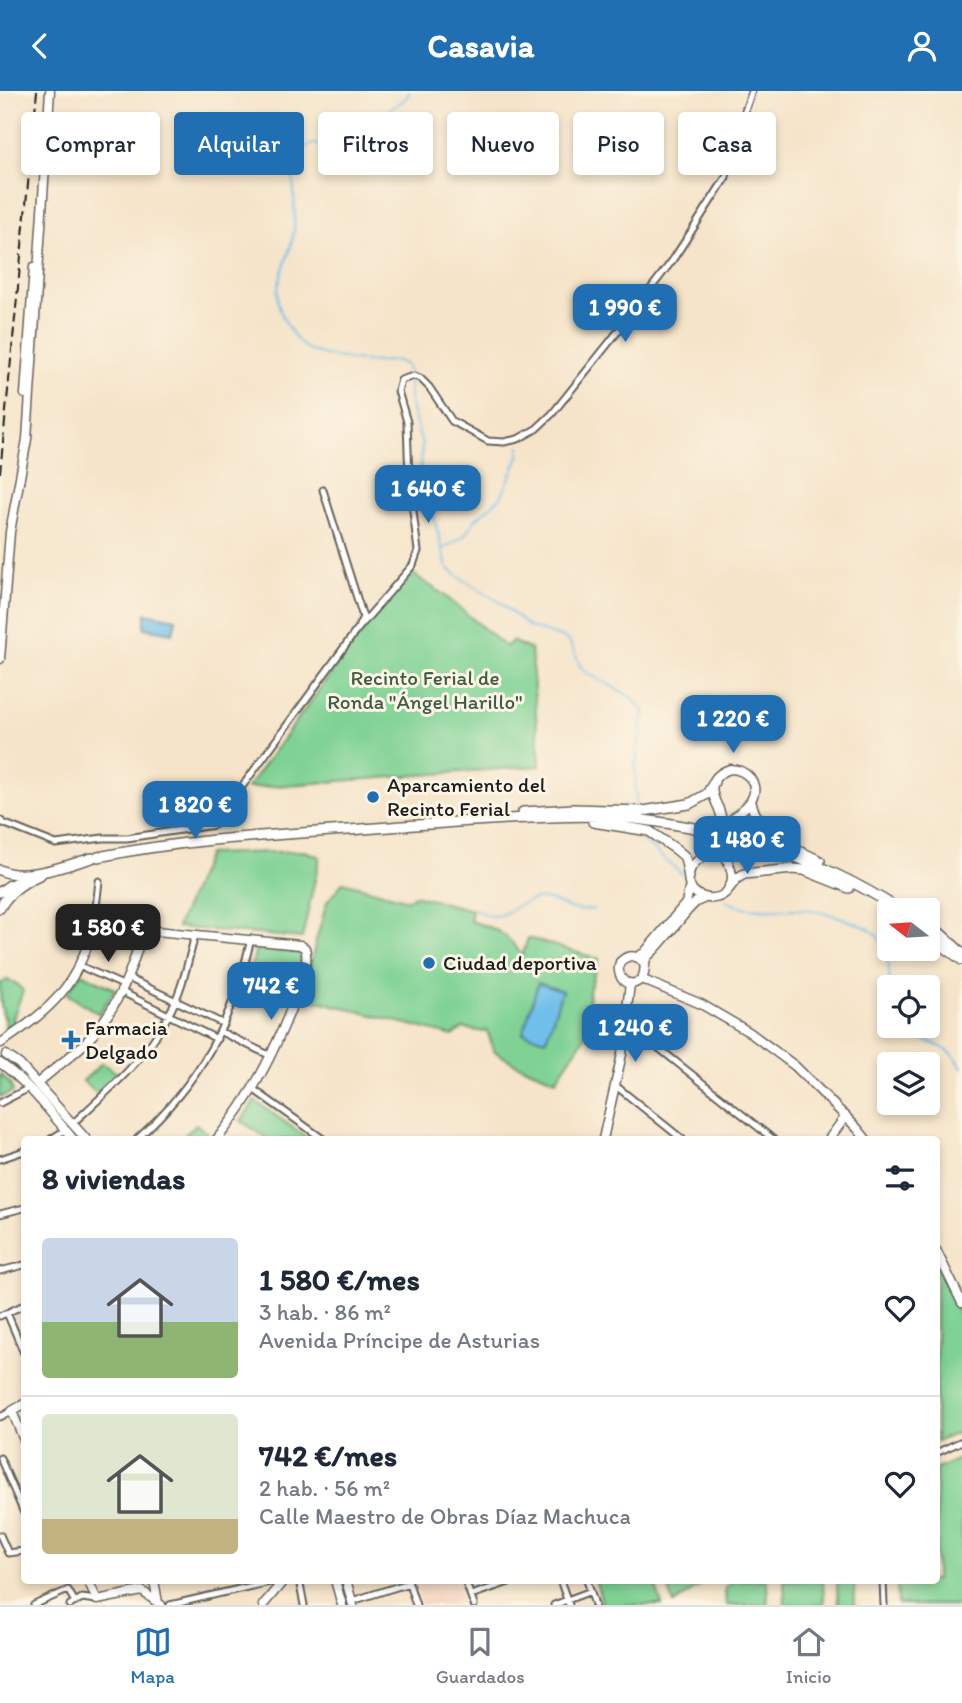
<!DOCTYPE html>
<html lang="es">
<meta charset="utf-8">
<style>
body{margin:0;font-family:Itim,sans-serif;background:#f2f2f3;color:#1f2937;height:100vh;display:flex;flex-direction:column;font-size:26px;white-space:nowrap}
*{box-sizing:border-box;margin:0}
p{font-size:23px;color:#747a83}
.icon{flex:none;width:38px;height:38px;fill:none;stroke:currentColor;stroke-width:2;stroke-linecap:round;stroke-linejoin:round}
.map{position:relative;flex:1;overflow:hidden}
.side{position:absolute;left:21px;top:1045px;width:919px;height:448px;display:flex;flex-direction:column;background:#fff;border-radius:7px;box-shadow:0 4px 10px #0003}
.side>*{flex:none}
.banner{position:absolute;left:21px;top:21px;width:920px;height:63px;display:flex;gap:14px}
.needle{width:46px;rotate:287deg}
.controls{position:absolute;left:877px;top:807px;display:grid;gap:14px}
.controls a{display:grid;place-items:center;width:63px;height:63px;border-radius:7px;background:#fff;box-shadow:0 4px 10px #0003;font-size:35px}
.price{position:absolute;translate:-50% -60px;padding:0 16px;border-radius:14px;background:#1f6fb2;color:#fff;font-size:23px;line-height:46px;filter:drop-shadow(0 2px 4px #0008)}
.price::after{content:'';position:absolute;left:50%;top:42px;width:21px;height:16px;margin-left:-10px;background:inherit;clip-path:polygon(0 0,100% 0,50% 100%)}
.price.current{background:#222;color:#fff}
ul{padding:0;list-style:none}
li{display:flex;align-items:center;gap:21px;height:175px;padding:0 21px}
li+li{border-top:2px solid #e0e1e3}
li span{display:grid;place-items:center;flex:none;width:196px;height:140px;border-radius:7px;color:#555}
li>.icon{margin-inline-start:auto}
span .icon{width:84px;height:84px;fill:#fffc;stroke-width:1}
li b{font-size:30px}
h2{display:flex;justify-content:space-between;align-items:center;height:84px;padding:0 21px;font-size:30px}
.chip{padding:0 24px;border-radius:7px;background:#fff;box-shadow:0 4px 10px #0003;font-size:24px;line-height:63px}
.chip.current{background:#1f6fb2;color:#fff}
header{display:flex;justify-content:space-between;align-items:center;height:91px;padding:0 21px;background:#1f6fb2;color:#fff;font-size:32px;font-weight:700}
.tabs{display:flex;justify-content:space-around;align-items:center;height:98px;border-top:2px solid #e0e1e3;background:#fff;font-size:19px;color:#747a83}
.tabs a{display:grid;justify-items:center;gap:4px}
.tabs .current{color:#1f6fb2}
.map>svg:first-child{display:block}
.built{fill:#f4d3c0}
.green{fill:#7fd294;stroke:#4e7758;stroke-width:2}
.water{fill:#6fbfea;stroke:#466e83;stroke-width:2}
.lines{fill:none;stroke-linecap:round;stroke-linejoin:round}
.stream{stroke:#6fbfea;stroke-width:2}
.street-casing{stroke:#686259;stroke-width:9}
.secondary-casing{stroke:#686259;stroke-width:11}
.primary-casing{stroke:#686259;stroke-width:12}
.street{stroke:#fff;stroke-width:5}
.secondary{stroke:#fff;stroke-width:8}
.primary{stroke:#fff;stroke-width:9}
.rail{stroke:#1c1c1c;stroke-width:2;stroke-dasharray:10 5;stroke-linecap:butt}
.poi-dot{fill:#1f6fb2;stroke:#fcf5e5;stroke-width:2.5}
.labels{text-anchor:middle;stroke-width:6;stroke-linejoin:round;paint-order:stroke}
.park-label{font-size:21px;fill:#3f5c46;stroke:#fcf5e5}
.poi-label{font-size:21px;fill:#1c1c1c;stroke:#fcf5e5;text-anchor:start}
</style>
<header><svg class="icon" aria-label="back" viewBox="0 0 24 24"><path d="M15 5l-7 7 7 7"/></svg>Casavia<svg class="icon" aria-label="person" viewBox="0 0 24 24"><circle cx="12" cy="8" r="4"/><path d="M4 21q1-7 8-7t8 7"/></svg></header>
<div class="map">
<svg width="962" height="1514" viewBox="0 0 962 1514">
<rect width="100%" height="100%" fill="#fcf5e5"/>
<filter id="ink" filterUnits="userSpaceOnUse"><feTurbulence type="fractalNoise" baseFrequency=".0143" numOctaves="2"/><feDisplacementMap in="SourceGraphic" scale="14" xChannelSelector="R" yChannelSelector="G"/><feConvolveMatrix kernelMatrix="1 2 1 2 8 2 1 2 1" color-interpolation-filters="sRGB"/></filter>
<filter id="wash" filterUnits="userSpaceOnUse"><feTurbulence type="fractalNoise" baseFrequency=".00686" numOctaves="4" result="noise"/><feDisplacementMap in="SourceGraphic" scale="28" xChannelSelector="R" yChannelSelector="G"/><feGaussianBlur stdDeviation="1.57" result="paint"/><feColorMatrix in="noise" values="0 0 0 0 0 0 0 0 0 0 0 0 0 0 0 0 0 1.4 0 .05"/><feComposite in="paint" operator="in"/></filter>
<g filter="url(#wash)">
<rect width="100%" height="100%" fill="#f5e4c9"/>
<path class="built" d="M414,1489H459L464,1504L460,1506L461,1509L446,1514H422Z"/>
<path class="green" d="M410,481L444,504L506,556L512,550L531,559L540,675L247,697L358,546Z
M304,760L320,766L302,847L177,836L208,763Z
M343,791L408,809L414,804L472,819L470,830C495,837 508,842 522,865L528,847L599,868L589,900L586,944L556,989L516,973L494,960L487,939L484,941L463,937L453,945L303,906L316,850L327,811Z
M256,857L302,862L290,907L247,895Z
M81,882L115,898L99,923L67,903Z
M7,889L16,892L23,900L14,924L13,929L19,935L9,941C1,926 0,909 0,893Z
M102,972L118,983L97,1003L83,990Z
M0,983L10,992L13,1001L0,1006Z
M255,1010L309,1048H268L241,1030Z
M196,1033L213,1047L212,1048H181Z
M936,1170L948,1192L962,1229V1340L936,1351Z
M962,1367V1514H898L897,1489H936V1378Z
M595,1489H654L662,1514H603Z
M666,1489H707L674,1513Z
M735,1489H767L768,1514H726L725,1496Z
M784,1489H823L824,1514H785Z
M837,1489H854L855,1514H838Z"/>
<path class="water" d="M146,522L176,528L173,542L144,537Z
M538,892L562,900L546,949L523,942Z"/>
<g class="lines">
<path class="stream" d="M409,283C408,276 407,274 400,271C393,268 387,271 379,271C364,271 317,265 306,257C297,251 292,242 286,232C266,198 287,179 293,145C297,121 293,94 292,70C307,41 334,59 357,53C374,49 378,27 390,18C399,12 406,10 410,0
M409,288L410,311L422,353L421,377L447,476L456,484L498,510L529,536L564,547L570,552L581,576L585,581L624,602L632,607L644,620L635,678L636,715
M442,459L464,445L476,428L501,406L519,366L520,355
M639,744L643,750L682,783
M725,809C752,825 787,814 816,820C834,823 851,830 868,837C889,850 888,874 891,896
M475,818C502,837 511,812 536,808C551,806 563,817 578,819C583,820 589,818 594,818
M901,934C919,957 947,946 962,977"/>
</g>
</g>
<g filter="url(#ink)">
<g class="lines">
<g class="street-casing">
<path id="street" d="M323,399L363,526L359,534
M0,729L3,732L56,753L103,747H127L214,734L356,540L413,474L418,460L409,388L407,331L398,300L401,289L414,285L420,287L429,296L452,330L488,350L504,351L518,348L536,338L552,323L612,248L672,170L691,141L726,86L736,45L752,0
M94,834L99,790
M80,875L125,895
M128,887L224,933
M122,901L217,948
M626,931L773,1048
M221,941L271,965
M616,995L682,1048
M253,998L323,1048
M0,1012L29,997
M72,1033C108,1000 145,969 168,925C182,900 188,871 195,844
M51,1048L65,1039
M137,1048C200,991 232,932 251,848
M0,1068L24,1060
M0,1123L24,1117
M0,1180L24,1174
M7,1222L24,1262
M0,1225L24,1214
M0,1326L12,1320
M936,1362L962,1350
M0,1367L24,1422
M0,1444L8,1462L24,1460
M299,1489L304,1514
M408,1489L416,1514
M465,1489L474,1514
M560,1489L569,1514
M587,1489L595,1514
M883,1489L884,1514
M471,1504L515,1489
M352,1510L409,1492
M34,1514L68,1499L75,1511
M70,1514L82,1507L96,1509
M170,1514L278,1489
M554,1514L591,1500"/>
</g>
<g class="secondary-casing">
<path id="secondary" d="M25,303L34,176
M0,568L10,441L27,348L50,0
M730,678C738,678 744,680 750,687C760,700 751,712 741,720C735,725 730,731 724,736C721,729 721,720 717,714C709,697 710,685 730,678Z
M720,751C723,762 733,776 732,787C730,821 676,808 691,777C696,768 712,759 720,751Z
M637,866L644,862L686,812L690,794
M645,875C640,864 629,862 620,871C615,885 627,900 640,889C647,883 643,875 646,868C648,864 654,860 657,856C668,844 678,831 689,818L696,811L705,807
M641,888L701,913L749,941L795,975L857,1037L866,1048
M1,952C53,917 77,895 94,834L300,854L305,857C310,871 300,896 294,910C274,962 253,1004 217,1048
M6,964L19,973L86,1048
M0,972C29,992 50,1021 73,1048
M37,993C53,978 71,966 87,950C117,919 132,880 143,839
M603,1048L622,963L630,892
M829,1048L846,1025
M936,1159L962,1212
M24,1313L12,1320L24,1349
M88,1489L97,1509L142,1500L161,1514
M154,1489L158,1512
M335,1489L342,1514
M346,1489L353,1514
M263,1514L284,1489"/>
</g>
<g class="primary-casing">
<path id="primary" d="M751,712C761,747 790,755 820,770
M523,721L573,718L643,720L689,713L707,703L714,691
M593,731L649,740L677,759L685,766L689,786
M98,766C185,748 274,744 362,738C418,734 475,729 531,727C557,726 584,724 611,726C713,733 814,763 900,819
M0,779C23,791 68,774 92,767
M729,797L736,788L744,783L793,778L804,779L849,797
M0,801L10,794L23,788
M0,817C9,800 24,791 41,783
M928,831L962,862
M928,844L962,869"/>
</g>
<use href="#street" class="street"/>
<use href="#secondary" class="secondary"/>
<use href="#primary" class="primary"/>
<path class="rail" d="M0,382L37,0"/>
</g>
</g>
<g class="poi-dot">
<circle cx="373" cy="706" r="7"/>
<circle cx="429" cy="872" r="7"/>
<path d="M67.5 938.5h7v7h7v7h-7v7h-7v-7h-7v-7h7z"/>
</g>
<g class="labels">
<g class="park-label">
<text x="425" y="594">Recinto Ferial de<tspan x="425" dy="24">Ronda "Ángel Harillo"</tspan></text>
</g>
<g class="poi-label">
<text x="387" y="701">Aparcamiento del<tspan x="387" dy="24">Recinto Ferial</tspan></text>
<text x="443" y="879">Ciudad deportiva</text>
<text x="85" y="944">Farmacia<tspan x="85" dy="24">Delgado</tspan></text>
</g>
</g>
</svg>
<div class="controls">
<a><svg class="needle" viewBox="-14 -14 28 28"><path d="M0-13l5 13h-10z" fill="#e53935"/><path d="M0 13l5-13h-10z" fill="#747a83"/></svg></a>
<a><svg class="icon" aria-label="locate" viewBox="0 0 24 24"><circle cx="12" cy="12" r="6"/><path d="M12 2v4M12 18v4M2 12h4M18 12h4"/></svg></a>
<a><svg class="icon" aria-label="layers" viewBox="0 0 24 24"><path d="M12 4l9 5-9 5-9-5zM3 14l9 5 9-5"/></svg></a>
</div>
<b class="price" style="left:625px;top:253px">1 990 €</b>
<b class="price" style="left:428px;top:434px">1 640 €</b>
<b class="price" style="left:733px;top:664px">1 220 €</b>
<b class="price" style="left:195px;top:750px">1 820 €</b>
<b class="price" style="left:747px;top:785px">1 480 €</b>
<b class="price current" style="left:108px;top:873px">1 580 €</b>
<b class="price" style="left:271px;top:931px">742 €</b>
<b class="price" style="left:635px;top:973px">1 240 €</b>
<div class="banner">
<a class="chip">Comprar</a>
<a class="chip current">Alquilar</a>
<a class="chip">Filtros</a>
<a class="chip">Nuevo</a>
<a class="chip">Piso</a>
<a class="chip">Casa</a>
</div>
<section class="side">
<h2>8 viviendas<svg class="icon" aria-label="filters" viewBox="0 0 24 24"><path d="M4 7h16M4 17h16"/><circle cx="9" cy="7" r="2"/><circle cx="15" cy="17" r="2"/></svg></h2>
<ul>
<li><span style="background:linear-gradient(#c9d6e8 60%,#8fb573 0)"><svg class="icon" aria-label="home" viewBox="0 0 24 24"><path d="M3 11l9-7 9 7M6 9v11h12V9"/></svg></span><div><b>1 580 €/mes</b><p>3 hab. · 86 m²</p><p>Avenida Príncipe de Asturias</p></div><svg class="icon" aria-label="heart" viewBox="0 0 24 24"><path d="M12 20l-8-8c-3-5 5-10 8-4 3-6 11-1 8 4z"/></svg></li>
<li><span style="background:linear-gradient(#dfe7d0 75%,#c2b280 0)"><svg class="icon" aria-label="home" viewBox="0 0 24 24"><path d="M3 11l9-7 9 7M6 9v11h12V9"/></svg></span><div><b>742 €/mes</b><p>2 hab. · 56 m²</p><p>Calle Maestro de Obras Díaz Machuca</p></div><svg class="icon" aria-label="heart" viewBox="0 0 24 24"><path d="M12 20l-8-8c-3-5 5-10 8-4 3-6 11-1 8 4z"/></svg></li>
</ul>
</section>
</div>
<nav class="tabs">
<a class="current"><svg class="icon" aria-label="map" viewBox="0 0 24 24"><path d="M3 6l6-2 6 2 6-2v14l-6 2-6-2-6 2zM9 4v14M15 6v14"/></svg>Mapa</a>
<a><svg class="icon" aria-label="saved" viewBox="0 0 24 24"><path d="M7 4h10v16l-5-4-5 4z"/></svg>Guardados</a>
<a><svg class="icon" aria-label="home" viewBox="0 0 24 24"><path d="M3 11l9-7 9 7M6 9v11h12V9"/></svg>Inicio</a>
</nav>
